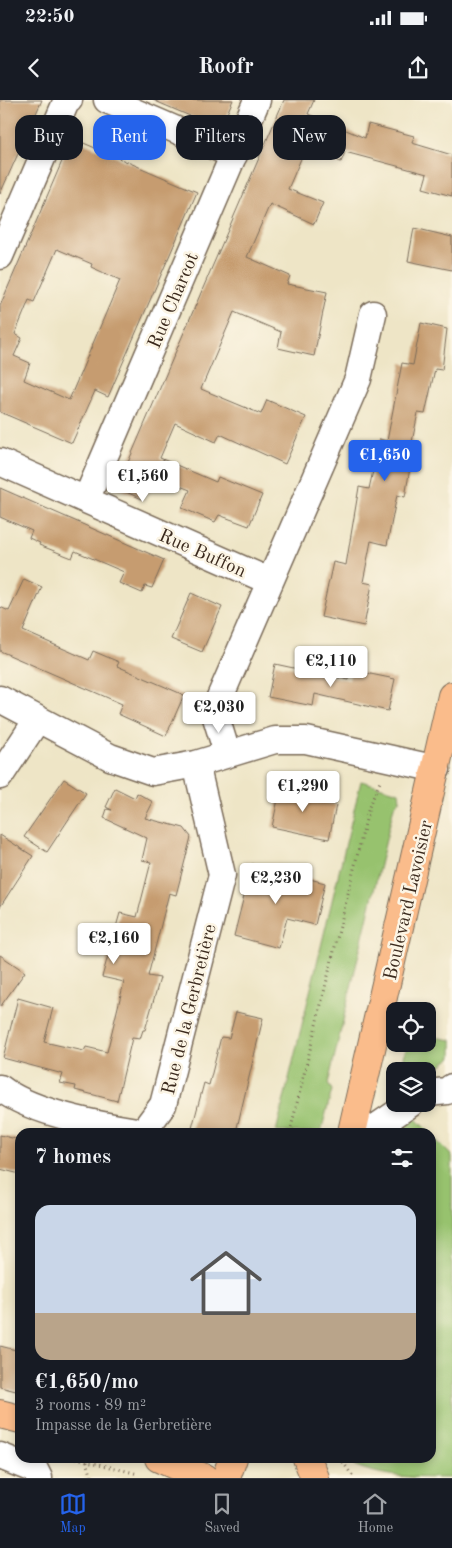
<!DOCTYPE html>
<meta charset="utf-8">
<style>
body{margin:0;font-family:"Old Standard TT",serif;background:#242831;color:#f1f3f6;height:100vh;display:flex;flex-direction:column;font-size:19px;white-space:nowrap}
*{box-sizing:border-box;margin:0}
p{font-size:16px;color:#9ea1a6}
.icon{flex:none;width:28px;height:28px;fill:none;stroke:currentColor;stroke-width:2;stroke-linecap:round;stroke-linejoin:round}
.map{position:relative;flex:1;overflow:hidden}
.sheet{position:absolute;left:15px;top:1028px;width:421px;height:335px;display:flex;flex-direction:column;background:#171b24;border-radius:15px;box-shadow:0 2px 8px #0003}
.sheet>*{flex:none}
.hud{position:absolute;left:15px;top:15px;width:422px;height:45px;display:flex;gap:10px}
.tools{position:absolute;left:386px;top:902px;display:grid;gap:10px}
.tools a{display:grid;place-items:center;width:50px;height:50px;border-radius:10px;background:#171b24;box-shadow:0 2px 8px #0003;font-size:25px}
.price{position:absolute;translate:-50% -42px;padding:0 11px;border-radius:5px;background:#fff;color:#222;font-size:16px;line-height:32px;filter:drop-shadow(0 1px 2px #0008)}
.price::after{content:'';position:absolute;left:50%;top:30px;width:15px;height:11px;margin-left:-8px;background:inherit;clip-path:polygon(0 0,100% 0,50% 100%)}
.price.selected{background:#2563eb;color:#fff}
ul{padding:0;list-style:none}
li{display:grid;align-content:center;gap:10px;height:265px;padding:0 20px}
li span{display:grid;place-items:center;height:155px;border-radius:15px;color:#555}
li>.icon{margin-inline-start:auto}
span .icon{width:90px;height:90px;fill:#fffc;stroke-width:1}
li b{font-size:21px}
h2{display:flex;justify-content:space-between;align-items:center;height:60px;padding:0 20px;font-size:21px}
.chip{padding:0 18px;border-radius:15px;background:#171b24;box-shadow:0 2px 8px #0003;font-size:18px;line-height:45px}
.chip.selected{background:#2563eb;color:#fff}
.status{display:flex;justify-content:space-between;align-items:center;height:35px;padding:0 25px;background:#171b24;direction:ltr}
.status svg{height:14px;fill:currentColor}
header{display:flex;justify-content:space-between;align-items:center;height:65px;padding:0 20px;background:#171b24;font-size:22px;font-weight:600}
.menu{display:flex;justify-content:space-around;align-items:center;height:70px;border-top:1px solid #363941;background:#171b24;font-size:14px;color:#9ea1a6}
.menu a{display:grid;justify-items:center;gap:2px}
.menu .selected{color:#2563eb}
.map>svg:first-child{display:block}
.green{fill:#97c26e;stroke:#697646}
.building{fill:#c69c70;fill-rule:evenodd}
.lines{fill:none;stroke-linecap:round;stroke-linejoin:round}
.minor-casing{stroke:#7a6b59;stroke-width:29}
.major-casing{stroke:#7a6b59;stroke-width:30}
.path{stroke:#7a6b59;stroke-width:3;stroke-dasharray:1 4;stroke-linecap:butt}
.minor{stroke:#fff;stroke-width:26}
.major{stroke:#fabc8b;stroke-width:28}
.labels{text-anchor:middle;stroke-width:5;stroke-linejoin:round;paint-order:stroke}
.street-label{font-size:19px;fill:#3b2a1e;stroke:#fcf5e5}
</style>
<div class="status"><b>22:50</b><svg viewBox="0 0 49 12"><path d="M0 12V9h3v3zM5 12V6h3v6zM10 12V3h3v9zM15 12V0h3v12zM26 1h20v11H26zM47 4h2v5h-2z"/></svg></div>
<header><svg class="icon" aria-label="back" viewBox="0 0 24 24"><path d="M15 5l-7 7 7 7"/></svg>Roofr<svg class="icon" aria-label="share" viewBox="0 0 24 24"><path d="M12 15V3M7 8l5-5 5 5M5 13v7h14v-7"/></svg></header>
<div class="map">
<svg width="452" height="1378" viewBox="0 0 452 1378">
<rect width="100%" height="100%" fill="#fcf5e5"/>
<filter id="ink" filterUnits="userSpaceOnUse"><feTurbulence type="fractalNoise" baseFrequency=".02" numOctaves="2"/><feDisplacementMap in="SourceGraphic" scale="10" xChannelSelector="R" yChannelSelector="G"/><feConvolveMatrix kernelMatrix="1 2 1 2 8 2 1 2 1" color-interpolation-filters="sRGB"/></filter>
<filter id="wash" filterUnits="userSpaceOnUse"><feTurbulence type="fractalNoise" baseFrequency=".0096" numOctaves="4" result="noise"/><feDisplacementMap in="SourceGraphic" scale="20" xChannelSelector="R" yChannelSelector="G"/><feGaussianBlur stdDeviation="1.12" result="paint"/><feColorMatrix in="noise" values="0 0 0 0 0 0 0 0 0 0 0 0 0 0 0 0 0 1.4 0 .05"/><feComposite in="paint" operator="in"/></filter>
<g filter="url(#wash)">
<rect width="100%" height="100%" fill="#eee5c6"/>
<path class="green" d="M361,681L399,692L400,700L394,706L328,984L332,990L321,1032H276Z
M428,936L452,940V957L428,975V971H401L407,944H428Z
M419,1004L423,1006L415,1018L429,1032H377Z
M431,1035L452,1056V1378C416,1378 371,1378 341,1358H431Z"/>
<g id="blocks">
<path class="building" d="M0,0H42L0,94Z
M153,0H233L220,29Z
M284,0H314L308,14L365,38L368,24L414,36L412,43L452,55V96L423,88L427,74L345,52L341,62L306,47L288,89L323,103L314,124L270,104L247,157L290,176L287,184L327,192L314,256L278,248L281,232L234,212L201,289L261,314L267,300L306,317L285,364L220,334L216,342L175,323L160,358L216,382L218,377L262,395L249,426L219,415L215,422L182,408L190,390L152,375L142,399L117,388Z
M72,38L197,92L108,297L95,291L72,343L0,312V206ZM57,149L92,164L91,167L120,180L69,300L24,280L30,263L14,256L22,238L15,234L29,200L34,202Z
M414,128L452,137V170L408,161Z
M421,223L447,229L442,270L435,269L425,314L418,313L408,361L411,362L405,397L397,395L387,445L371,441L363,482L372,484L364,526L321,517L333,462L346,465L359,387L369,389L380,339L387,341L402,263L413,265Z
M0,388L164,460L152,488L145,486L142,493L119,483L124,472L75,451L72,458L39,445L40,443L29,438L32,431L0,417Z
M24,479L42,487L23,531L89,560L93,551L119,562L117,566L184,595L166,636L118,614L122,604L0,551V507L9,511Z
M191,493L222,507L202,552L171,539Z
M275,564L349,580L351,570L395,579L388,611L315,594L313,606L268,597Z
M64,679L86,693L47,752L24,737Z
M281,685L314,692L312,699L336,705L329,739L272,727Z
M115,688L135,698L137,693L153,702L145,718L184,728L191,737L176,795L169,793L148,876L160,878L145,930H143L140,939L132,938L117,1001L75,990L76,986L60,983L63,974L3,958L18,898L53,908L44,942L84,951L86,947L107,952L124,882L102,877L120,813L137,817L151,762L142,760L147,738L104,718L107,709L112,710L106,707Z
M0,735L33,756L0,807Z
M252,764L325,783L315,825L287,818L279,848L234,836Z
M0,855L25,872L0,907Z
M236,912L263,918L236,1032H191L204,983L209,985L221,937L229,938Z
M0,1035L20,1040V1074L0,1069Z
M0,1246L20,1251V1292L0,1287Z"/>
</g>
</g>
<g filter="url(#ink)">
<use href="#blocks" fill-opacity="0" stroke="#7a6b59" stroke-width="1"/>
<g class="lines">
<g class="minor-casing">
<path id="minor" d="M107,0L234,55
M0,156L66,2L69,0
M0,362L269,481
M86,400L257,0
M0,599L110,657L153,672L196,664L275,640H306L437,669
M227,653L214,611L358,279L373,214
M0,676L37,620
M0,988C32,1013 103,1026 143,1032L163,1005L222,775L196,664
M428,993L447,991L452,987
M369,1032L410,1004
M0,1356L35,1370L39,1378"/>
</g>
<g class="major-casing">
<path id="major" d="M352,1032L452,596
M0,1314L20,1319
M159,1358L204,1378
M307,1358L315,1378
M226,1378L233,1358"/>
</g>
<path class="path" d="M290,1032L369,707L380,682
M76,1358L138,1374
M340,1358L352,1375L351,1378
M87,1361L92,1378"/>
<use href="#minor" class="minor"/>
<use href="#major" class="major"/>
</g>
</g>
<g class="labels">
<g class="street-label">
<text transform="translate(172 200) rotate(-67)" y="7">Rue Charcot</text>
<text transform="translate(203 452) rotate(24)" y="7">Rue Buffon</text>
<text transform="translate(407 800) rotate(-77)" y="7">Boulevard Lavoisier</text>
<text transform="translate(188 909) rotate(-76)" y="7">Rue de la Gerbretière</text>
</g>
</g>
</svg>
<div class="tools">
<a><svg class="icon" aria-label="locate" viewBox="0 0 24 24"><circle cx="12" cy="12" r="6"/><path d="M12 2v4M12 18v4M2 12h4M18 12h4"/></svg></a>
<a><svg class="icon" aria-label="layers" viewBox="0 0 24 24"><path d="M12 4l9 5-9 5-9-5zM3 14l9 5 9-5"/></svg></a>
</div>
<b class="price selected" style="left:385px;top:382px">€1,650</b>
<b class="price" style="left:143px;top:403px">€1,560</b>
<b class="price" style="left:331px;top:588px">€2,110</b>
<b class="price" style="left:219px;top:634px">€2,030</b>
<b class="price" style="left:303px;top:713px">€1,290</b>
<b class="price" style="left:276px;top:805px">€2,230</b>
<b class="price" style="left:114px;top:865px">€2,160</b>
<div class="hud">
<a class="chip">Buy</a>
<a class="chip selected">Rent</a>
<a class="chip">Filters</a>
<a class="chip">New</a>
</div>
<section class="sheet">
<h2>7 homes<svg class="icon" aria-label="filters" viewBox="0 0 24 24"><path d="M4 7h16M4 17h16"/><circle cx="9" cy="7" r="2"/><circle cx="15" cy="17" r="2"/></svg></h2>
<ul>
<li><span style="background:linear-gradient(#c9d6e8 70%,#b9a48a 0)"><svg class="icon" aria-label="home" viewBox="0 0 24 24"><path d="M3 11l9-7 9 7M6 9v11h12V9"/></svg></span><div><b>€1,650/mo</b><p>3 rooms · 89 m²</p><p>Impasse de la Gerbretière</p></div></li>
</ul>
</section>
</div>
<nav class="menu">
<a class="selected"><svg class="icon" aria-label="map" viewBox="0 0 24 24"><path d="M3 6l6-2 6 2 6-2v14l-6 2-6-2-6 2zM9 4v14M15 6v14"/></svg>Map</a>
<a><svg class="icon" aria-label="saved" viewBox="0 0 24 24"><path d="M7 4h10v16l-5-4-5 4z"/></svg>Saved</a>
<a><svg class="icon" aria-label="home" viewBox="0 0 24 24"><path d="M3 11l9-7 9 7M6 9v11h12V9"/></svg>Home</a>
</nav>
